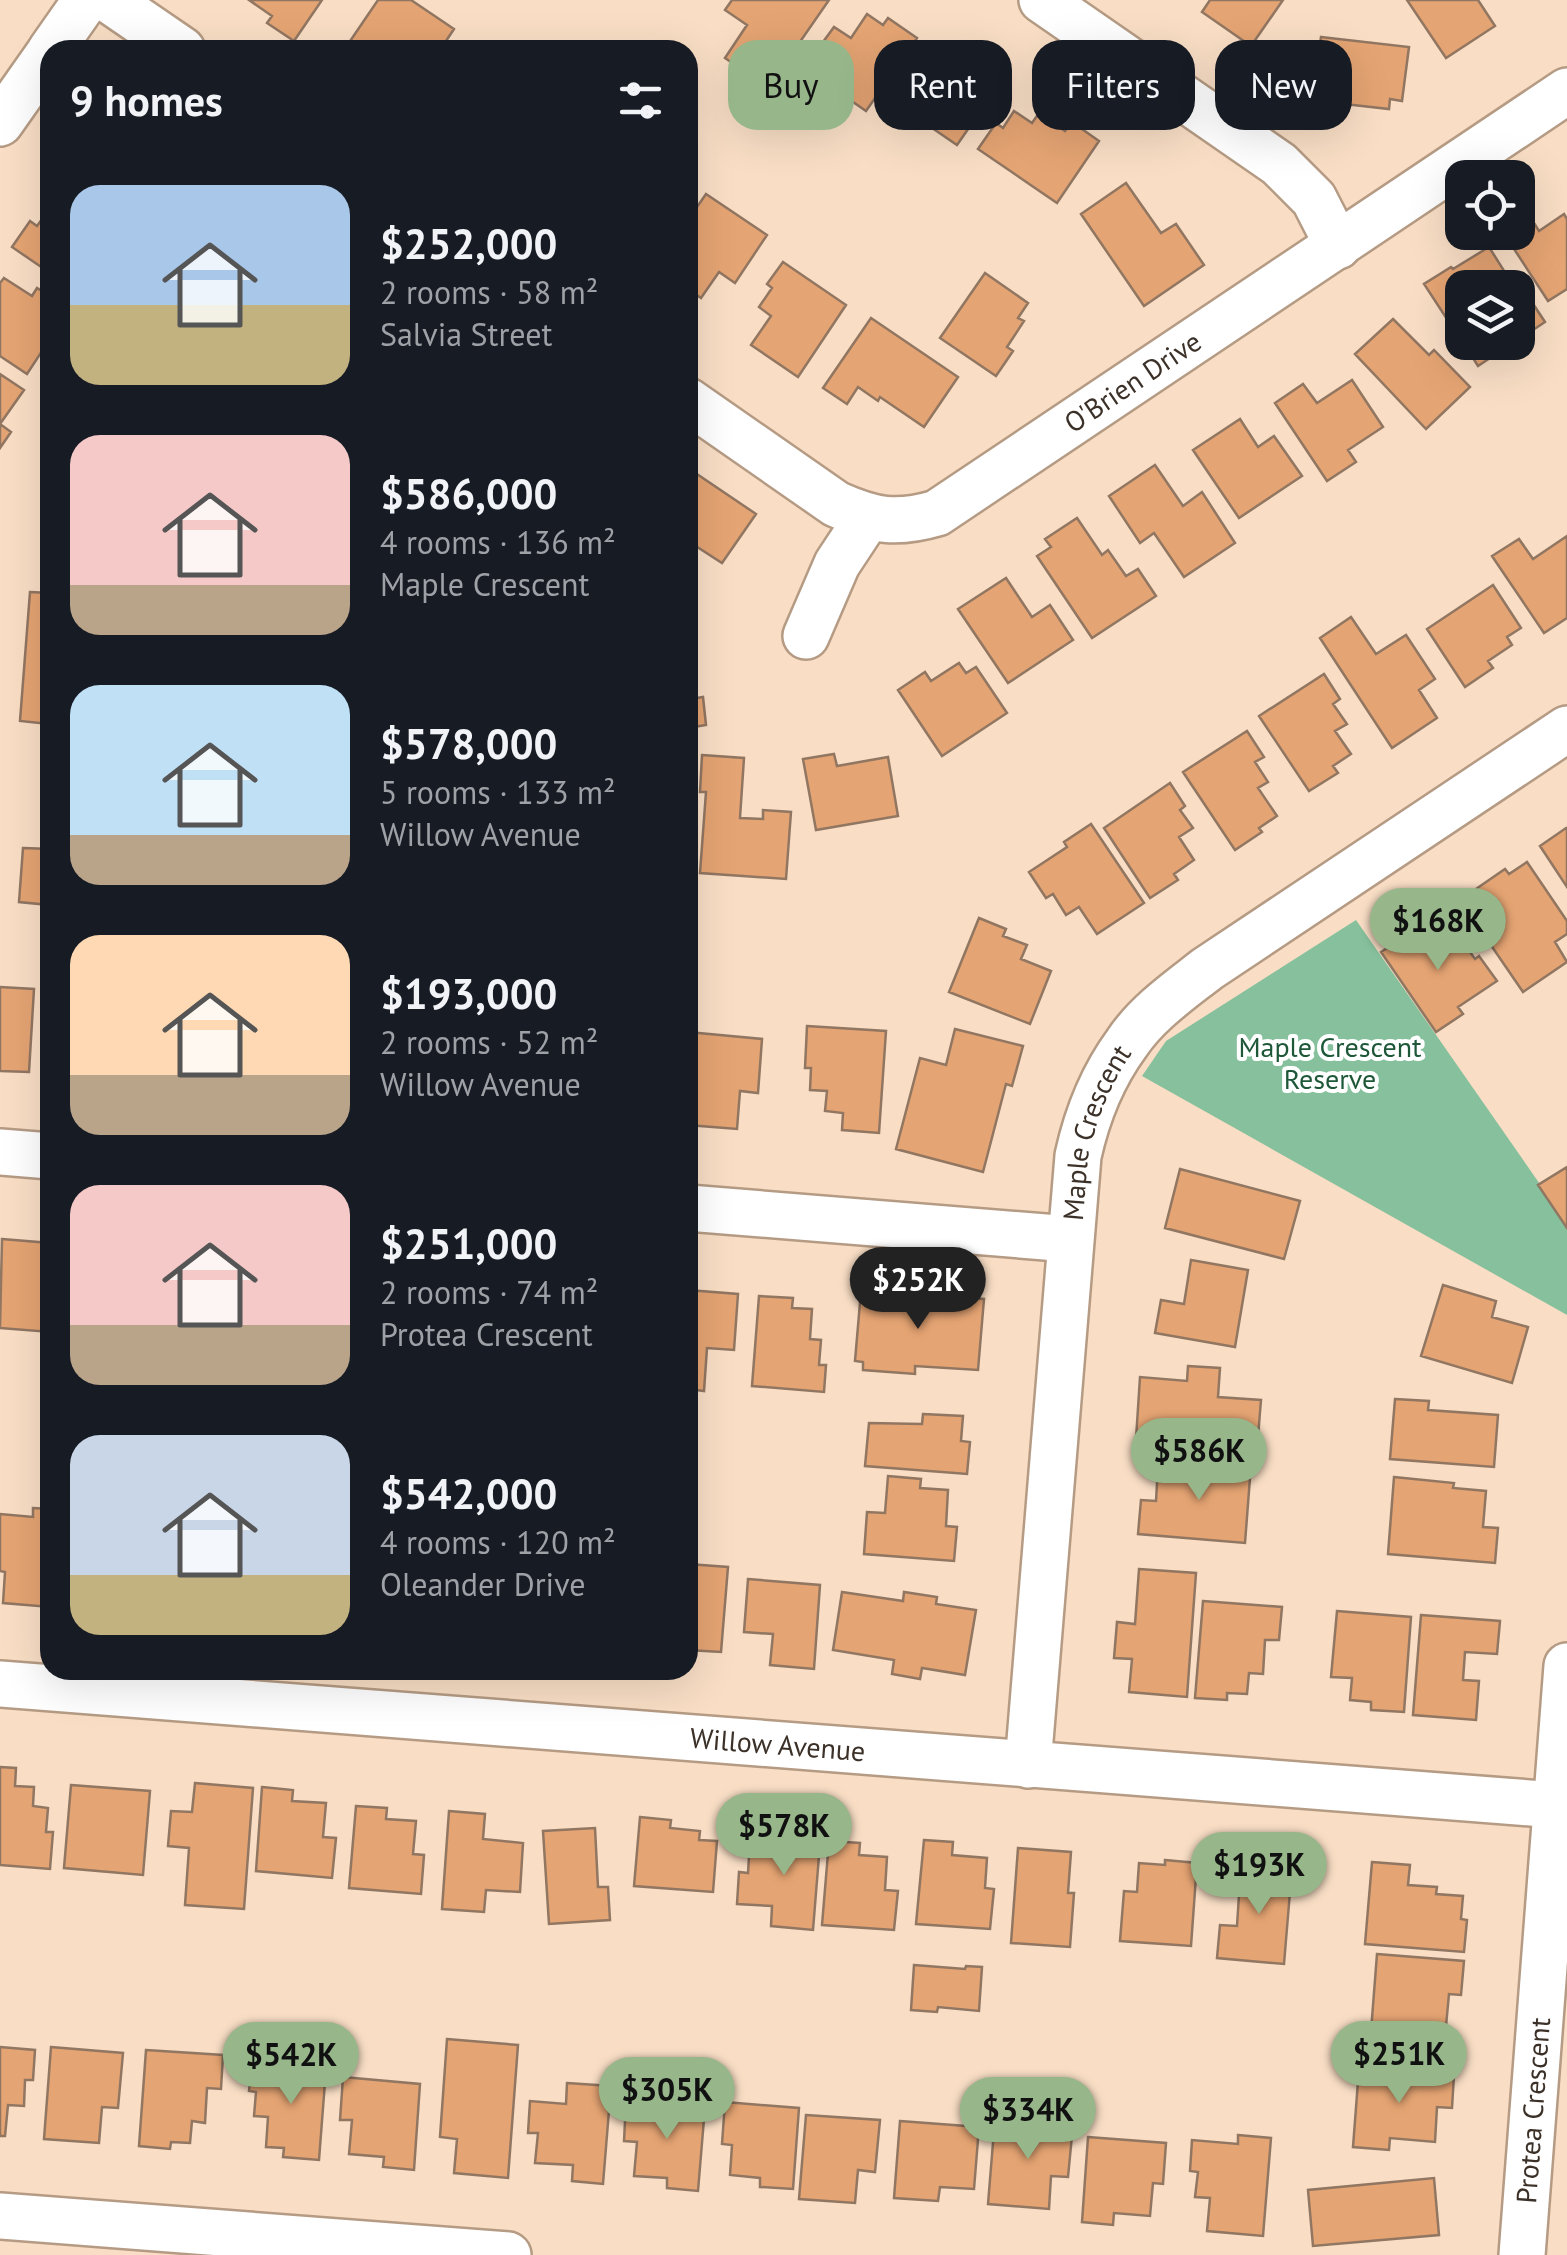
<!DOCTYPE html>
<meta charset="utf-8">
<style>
body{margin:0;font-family:"PT Sans",sans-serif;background:#20242c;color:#f1f3f6;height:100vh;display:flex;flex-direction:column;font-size:38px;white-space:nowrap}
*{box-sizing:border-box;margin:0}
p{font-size:32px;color:#9ea1a6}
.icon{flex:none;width:55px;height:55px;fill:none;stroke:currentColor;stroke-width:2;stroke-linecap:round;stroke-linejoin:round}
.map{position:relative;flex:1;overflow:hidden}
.side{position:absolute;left:40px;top:40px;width:658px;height:1640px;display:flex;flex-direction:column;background:#171b24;border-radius:30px;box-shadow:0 10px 40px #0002}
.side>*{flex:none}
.guide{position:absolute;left:728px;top:40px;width:688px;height:90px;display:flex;gap:20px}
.controls{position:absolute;left:1445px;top:160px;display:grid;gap:20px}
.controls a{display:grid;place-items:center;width:90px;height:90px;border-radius:20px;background:#171b24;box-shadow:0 10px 40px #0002;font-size:50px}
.price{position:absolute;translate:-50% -85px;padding:0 22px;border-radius:35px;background:#97b78b;color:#111;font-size:32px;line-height:65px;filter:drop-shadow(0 2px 5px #0008)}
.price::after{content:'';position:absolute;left:50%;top:60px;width:30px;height:22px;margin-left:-15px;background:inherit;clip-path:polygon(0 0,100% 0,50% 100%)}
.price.current{background:#222;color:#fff}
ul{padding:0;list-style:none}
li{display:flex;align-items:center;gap:30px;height:250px;padding:0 30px}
li span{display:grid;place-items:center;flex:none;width:280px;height:200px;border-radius:30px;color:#555}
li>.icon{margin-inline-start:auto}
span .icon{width:120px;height:120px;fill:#fffc;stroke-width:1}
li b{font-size:42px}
h2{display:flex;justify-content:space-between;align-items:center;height:120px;padding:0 30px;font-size:42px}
.tag{padding:0 35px;border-radius:30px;background:#171b24;box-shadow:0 10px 40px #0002;font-size:35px;line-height:90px}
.tag.current{background:#97b78b;color:#111}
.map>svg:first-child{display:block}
.green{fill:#87c09d}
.building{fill:#e5a473;stroke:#917662;stroke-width:2.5}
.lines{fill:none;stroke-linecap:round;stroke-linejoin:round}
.street-casing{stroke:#b59b84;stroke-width:50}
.street{stroke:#fff;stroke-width:45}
.labels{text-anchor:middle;stroke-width:8;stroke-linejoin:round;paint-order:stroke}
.street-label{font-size:28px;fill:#3c3128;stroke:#fff}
.park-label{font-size:28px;fill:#1f5839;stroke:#fff}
</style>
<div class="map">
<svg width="1567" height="2255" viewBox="0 0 1567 2255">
<rect width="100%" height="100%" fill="#f9dec5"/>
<path class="green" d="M1356,920L1567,1223V1315L1142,1076L1166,1041Z"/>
<path class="building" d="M249,0H322L294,41L267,23L272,16Z
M378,0H411L454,29L440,50H344Z
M732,0H829L768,88L725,58L747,25L725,10Z
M1210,0H1283L1251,46L1202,12Z
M1407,0H1478L1495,26L1446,58Z
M867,14L883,25L888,18L917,38L866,111L804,68L834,27L851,38Z
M1321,37L1409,47L1402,101L1390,99L1389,109L1335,103L1336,93L1314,90Z
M959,44L1005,76L957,145L894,102L910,78L915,82L929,62L942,70Z
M1014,111L1032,123L1039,113L1065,131L1072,122L1099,141L1057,203L978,149L996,123L1003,128Z
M1126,183L1161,233L1176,224L1204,265L1144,306L1081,214Z
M706,194L767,235L735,283L719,272L701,298L688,289V220Z
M50,208V273L12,247L30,221L37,226Z
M1564,214L1567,219V289L1548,301L1503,232H1518V223L1529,215L1539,231Z
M1489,247L1511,282L1516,278L1545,322L1518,340V288H1462V342L1424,284L1451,267L1453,269Z
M783,262L846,305L798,377L751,345L771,316L759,307L772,288L767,284Z
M985,273L1028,303L1018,318L1024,321L1007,347L1013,351L996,376L940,338Z
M4,278L32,296L37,288L50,296V339L27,374L0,356V283Z
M871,318L958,377L924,427L880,397L878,401L858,387L847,404L823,388Z
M1393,319L1429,355L1434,350L1470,387L1426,429L1355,354Z
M1463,342H1514L1478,366Z
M0,374L24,390L0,424L11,432L0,448Z
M1352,380L1383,427L1348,450L1356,462L1327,481L1275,403L1303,384L1317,403Z
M1240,419L1258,447L1274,436L1302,476L1239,518L1193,450Z
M1155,465L1183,506L1202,492L1235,543L1184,577L1154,533L1140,543L1109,496Z
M688,468L756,514L722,563L691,543L688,548Z
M1077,518L1102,555L1108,550L1126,576L1138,569L1156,596L1092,638L1037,556L1051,547L1045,539Z
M1567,536V618L1544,633L1492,556L1519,539L1533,559Z
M1006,578L1032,617L1050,605L1073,640L1008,683L958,609Z
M1493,585L1521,628L1507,637L1512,645L1488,661L1493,668L1465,687L1427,629Z
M30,592L50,593V724L20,721Z
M1351,617L1376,654L1406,635L1435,679L1419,690L1437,718L1392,748L1320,638Z
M959,663L966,673L976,667L1007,713L942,756L898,690L925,672L931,681Z
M1324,674L1340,699L1333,704L1347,724L1335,731L1351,754L1333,766L1338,773L1309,791L1259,716Z
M688,675L691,699L703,697L706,725L688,728Z
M1247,731L1264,757L1255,762L1268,782L1258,788L1277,816L1259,828L1262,832L1235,850L1183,772Z
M834,754L837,766L888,757L898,816L816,830L803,759Z
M702,755L744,758L740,818L763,819V810L791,812L786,879L700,873L706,792H700Z
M1170,783L1185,806L1180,810L1193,828L1179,837L1194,860L1174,874L1178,880L1150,898L1104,828Z
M1091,824L1144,903L1097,934L1079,907L1066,915L1053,894L1046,898L1029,872L1067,847L1064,842Z
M1566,828L1567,829V887L1540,846Z
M23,848L50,849V905L19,902Z
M1527,862L1567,921V934L1555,942L1567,962L1523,992L1460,900L1505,869L1509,874Z
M979,918L1006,929L1003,936L1027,945L1021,959L1051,971L1030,1024L949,992Z
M1429,920L1448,947L1460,938L1475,959L1479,956L1497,981L1458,1007L1463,1014L1436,1032L1381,952Z
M0,987L34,989L29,1072L0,1071Z
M807,1026L886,1031L879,1133L842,1130L843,1113L825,1111L827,1091L810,1090L811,1068H805Z
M955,1029L1023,1046L1012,1086L1006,1084L983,1172L896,1149L920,1058L946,1065Z
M688,1032L762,1039L758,1093L740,1091L737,1129L688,1125Z
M1567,1167V1228L1538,1185Z
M1180,1169L1300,1201L1284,1259L1165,1228Z
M2,1239L50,1243V1332L0,1328Z
M1191,1260L1248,1270L1235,1347L1155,1333L1161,1300L1184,1304Z
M1443,1285L1496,1301L1492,1317L1528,1327L1512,1383L1421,1356Z
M688,1290L738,1294L734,1350L707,1348L704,1391L688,1389Z
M861,1291L984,1299L978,1370L915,1366V1374L863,1370V1362L855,1361Z
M759,1296L793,1298L792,1308L812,1309L810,1339L821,1340L819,1365H826L824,1392L752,1386Z
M1188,1366L1220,1368L1218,1397L1261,1400L1257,1449L1136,1439L1140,1377L1187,1381Z
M1395,1399L1429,1401L1428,1410L1498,1415L1494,1467L1390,1459Z
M923,1414L963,1416L961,1441L970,1442L967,1474L865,1466L869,1423L922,1424Z
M1192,1460L1251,1465L1245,1543L1138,1534L1141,1500L1156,1501L1158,1466L1191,1469Z
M888,1476L921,1479L920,1488L948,1490L946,1526L957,1527L954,1561L864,1554L867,1512L885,1513Z
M1394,1477L1454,1483L1453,1488L1486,1491L1483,1527L1498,1528L1495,1563L1388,1554Z
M33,1508L50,1509V1607L3,1603L5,1572L0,1571V1514L33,1517Z
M688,1564L728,1567L721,1652L688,1650Z
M1139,1569L1196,1573L1187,1697L1129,1692L1132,1659L1114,1658L1117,1622L1135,1624Z
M748,1579L820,1585L814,1669L770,1665L773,1634L744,1632Z
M842,1592L903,1601L904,1592L937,1597L936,1604L976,1610L965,1675L922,1668L920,1679L892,1674L894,1660L833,1650Z
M1203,1601L1282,1607L1279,1640H1265L1263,1674L1249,1673L1247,1694L1227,1693V1700L1195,1698Z
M1337,1611L1411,1617L1404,1712L1371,1710V1702L1350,1700L1352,1678L1331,1677Z
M1421,1615L1500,1621L1497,1654L1465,1652L1463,1680L1479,1681L1476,1720L1413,1715Z
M0,1767L16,1768L15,1786L34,1787L33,1806L48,1808L46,1832H53L50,1869L0,1865Z
M195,1783L253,1788L244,1909L185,1905L189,1848L168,1846L171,1811L192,1812Z
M71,1785L150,1791L143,1875L64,1868Z
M262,1787L293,1790L292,1801L326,1803L323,1837L336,1838L332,1878L256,1871Z
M356,1806L387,1808L386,1819L416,1821L413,1854L424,1855L421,1894L349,1888Z
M449,1811L485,1814L483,1839L523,1843L520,1892L486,1890L484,1912L442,1909Z
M640,1817L671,1820L670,1828L700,1831L699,1840L717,1841L713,1892L634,1886Z
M595,1828L598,1887H608L610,1920L549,1924L543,1831Z
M787,1829L821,1831L813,1930L771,1926L772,1906L737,1904L739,1872L748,1873L750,1840L786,1843Z
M924,1840L953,1842L952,1855L987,1858L985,1888L994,1889L990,1929L916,1924Z
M829,1841L860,1843L859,1855L887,1857L885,1890L898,1891L894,1930L822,1925Z
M1018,1848L1071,1852L1068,1893H1074L1070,1947L1011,1943Z
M1165,1860L1197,1863L1191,1946L1120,1941L1124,1891L1137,1892L1139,1863L1165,1865Z
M1372,1862L1410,1865L1408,1885L1437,1887L1436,1894L1463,1896L1461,1919L1467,1920L1464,1952L1365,1944Z
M1241,1864L1292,1868L1284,1964L1217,1958L1220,1925L1237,1926Z
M1377,1954L1464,1961L1461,1995L1449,1994L1446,2026L1420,2025L1418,2047L1370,2044Z
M914,1965L965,1969L966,1966L982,1967L979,2011L938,2007L937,2012L911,2010Z
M447,2039L518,2045L508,2178L454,2173L457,2139L440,2137Z
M0,2047L35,2050L33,2080H25L24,2106L8,2105L5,2136H0Z
M51,2047L123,2053L118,2108L102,2107L99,2143L44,2139Z
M146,2050L223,2055L221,2089L207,2088L205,2123L192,2121L190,2143L171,2142L170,2149L139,2146Z
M252,2063L326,2069L319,2160L283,2157L284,2148L266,2147L268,2117L254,2116L256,2092L249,2091Z
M1359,2068L1454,2075L1452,2108L1437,2107L1435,2142L1390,2138L1389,2150L1353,2147Z
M343,2077L420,2084L414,2170L383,2167L384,2157L349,2154L352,2120H340Z
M567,2083L611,2086L603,2184L572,2181L573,2165L535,2163L538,2133H528L530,2101L566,2104Z
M626,2101L705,2107L698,2191L667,2188V2178L634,2176L637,2142L624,2141Z
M725,2102L799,2108L793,2189L760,2187V2178L730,2175L732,2145L722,2144Z
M806,2115L880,2120L875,2172L858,2170L855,2203L799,2199Z
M995,2118L1073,2125L1068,2177L1051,2176L1049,2209L988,2204Z
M900,2121L979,2127L974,2189L940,2187L938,2201L894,2198Z
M1238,2135L1271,2138L1263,2236L1207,2231L1210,2198L1195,2197L1198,2172L1190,2171L1192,2140L1238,2144Z
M1088,2137L1166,2143L1163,2184L1153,2183L1150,2216L1114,2213L1113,2225L1082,2222Z
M1434,2178L1439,2235L1313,2246L1308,2190Z"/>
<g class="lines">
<g class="street-casing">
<g id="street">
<path d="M109,0L182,50"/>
<path d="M1042,0L1279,164L1314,199L1338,246"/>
<path d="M51,50L86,0"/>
<path d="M0,123L50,52"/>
<path id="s1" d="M688,401L836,504C874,521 896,525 937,513L1567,91"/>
<path d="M806,636L837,564L868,517"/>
<path d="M0,1152L50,1156"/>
<path d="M688,1208L1070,1239"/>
<path id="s2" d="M0,1684L1556,1805"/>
<path id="s3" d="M1028,1765L1078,1156C1087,1115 1102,1077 1127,1043C1147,1013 1179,991 1207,969L1567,729"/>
<path d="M0,2216L508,2255"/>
<path id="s4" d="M1522,2255L1567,1666"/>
</g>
</g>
<use href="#street" class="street"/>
</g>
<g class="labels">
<g class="street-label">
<text dy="10" stroke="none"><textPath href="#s1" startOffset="520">O'Brien Drive</textPath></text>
<text dy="10" stroke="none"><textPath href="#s3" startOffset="638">Maple Crescent</textPath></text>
<text dy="10" stroke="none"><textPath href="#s2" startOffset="780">Willow Avenue</textPath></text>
<text dy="10" stroke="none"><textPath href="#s4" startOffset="145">Protea Crescent</textPath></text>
</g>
<g class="park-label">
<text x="1330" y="1057">Maple Crescent<tspan x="1330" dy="32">Reserve</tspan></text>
</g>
</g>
</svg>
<div class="controls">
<a><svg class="icon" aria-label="locate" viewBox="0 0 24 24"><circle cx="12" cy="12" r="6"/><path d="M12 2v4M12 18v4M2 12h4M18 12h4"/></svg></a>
<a><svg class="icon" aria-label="layers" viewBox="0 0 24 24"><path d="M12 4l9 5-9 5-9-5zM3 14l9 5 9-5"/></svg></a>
</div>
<b class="price" style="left:1438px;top:973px">$168K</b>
<b class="price current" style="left:918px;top:1332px">$252K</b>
<b class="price" style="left:1199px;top:1503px">$586K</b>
<b class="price" style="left:784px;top:1878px">$578K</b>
<b class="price" style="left:1259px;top:1917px">$193K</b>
<b class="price" style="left:1399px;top:2106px">$251K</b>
<b class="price" style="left:291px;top:2107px">$542K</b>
<b class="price" style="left:667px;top:2142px">$305K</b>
<b class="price" style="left:1028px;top:2162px">$334K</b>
<div class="guide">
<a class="tag current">Buy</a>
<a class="tag">Rent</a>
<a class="tag">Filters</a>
<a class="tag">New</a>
</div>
<section class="side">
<h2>9 homes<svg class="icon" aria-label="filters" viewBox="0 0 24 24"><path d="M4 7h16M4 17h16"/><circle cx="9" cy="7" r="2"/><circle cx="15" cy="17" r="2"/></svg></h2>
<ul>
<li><span style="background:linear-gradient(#a9c7e8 60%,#c2b280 0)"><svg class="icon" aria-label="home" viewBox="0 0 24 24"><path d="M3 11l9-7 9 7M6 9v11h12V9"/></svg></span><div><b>$252,000</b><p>2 rooms · 58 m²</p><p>Salvia Street</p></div></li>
<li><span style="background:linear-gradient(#f6c9c9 75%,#b9a48a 0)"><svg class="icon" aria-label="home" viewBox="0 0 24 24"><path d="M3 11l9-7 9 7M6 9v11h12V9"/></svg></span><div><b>$586,000</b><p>4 rooms · 136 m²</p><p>Maple Crescent</p></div></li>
<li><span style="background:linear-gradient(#bfe0f5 75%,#b9a48a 0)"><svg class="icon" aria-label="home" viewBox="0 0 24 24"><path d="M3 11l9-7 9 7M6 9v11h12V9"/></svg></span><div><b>$578,000</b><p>5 rooms · 133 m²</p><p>Willow Avenue</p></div></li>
<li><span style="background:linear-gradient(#ffd9b3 70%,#b9a48a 0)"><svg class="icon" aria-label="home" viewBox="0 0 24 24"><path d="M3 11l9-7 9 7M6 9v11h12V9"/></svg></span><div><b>$193,000</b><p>2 rooms · 52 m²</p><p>Willow Avenue</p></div></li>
<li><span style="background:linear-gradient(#f6c9c9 70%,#b9a48a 0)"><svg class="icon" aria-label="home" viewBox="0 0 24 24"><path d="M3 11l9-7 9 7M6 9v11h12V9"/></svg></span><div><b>$251,000</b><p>2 rooms · 74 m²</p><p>Protea Crescent</p></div></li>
<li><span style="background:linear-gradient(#c9d6e8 70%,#c2b280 0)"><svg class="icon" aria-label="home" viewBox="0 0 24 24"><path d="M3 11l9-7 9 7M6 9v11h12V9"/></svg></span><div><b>$542,000</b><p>4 rooms · 120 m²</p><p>Oleander Drive</p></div></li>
</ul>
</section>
</div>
